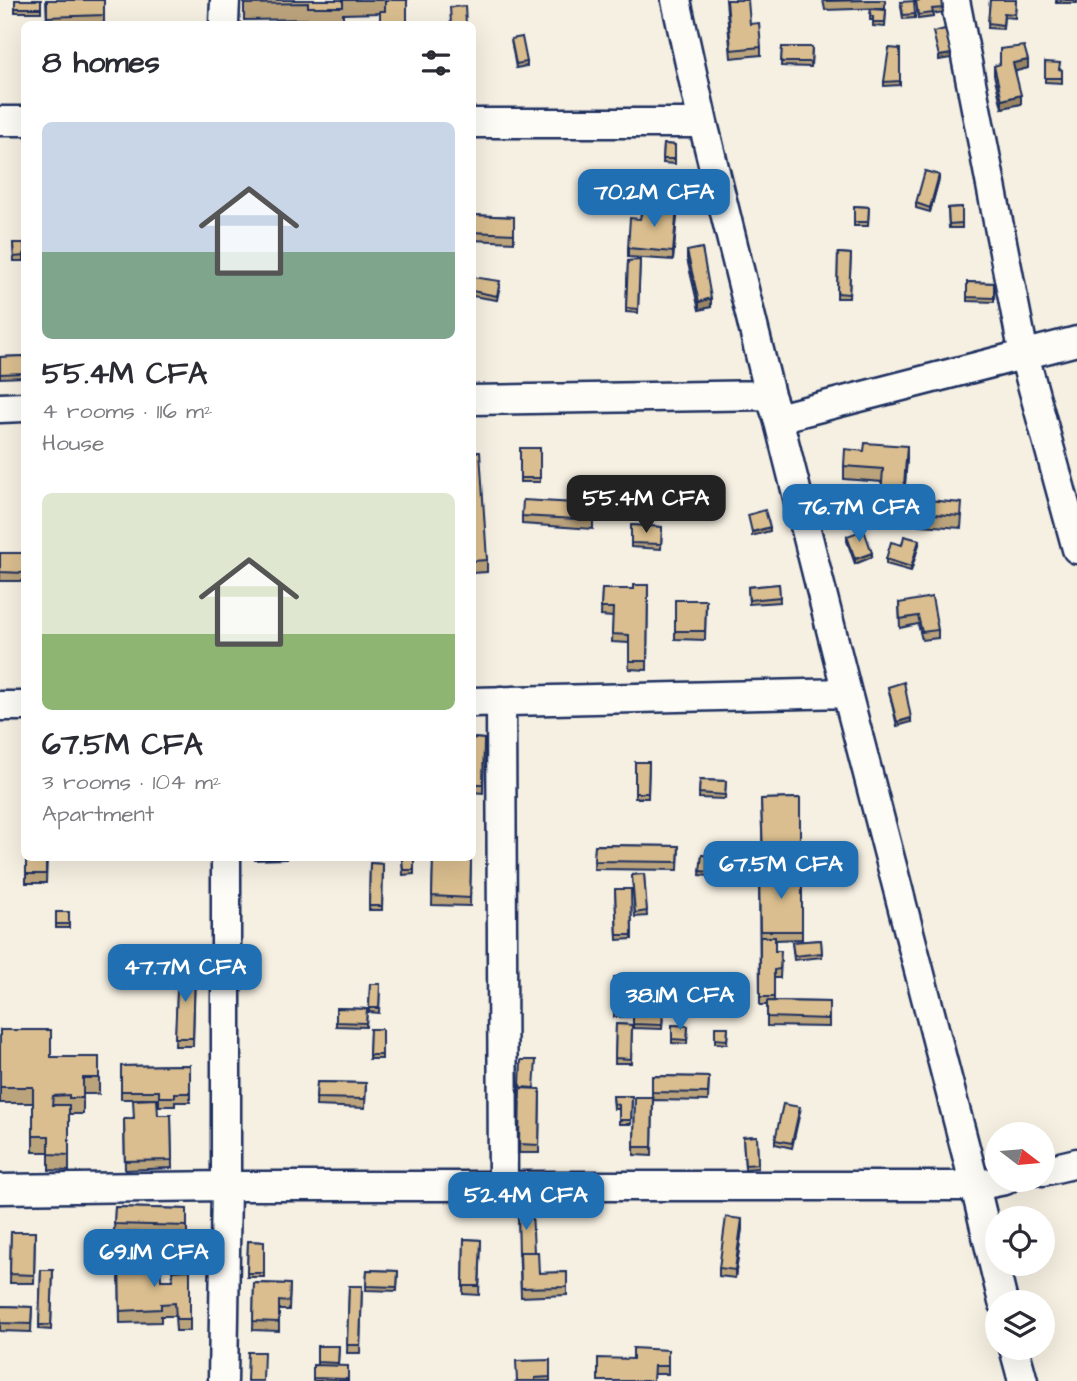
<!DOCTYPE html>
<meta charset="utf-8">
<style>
body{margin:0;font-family:"Architects Daughter",sans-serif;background:#f7f7f7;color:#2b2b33;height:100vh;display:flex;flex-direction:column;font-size:26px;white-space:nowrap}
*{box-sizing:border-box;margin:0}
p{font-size:23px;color:#7c7c81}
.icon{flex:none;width:38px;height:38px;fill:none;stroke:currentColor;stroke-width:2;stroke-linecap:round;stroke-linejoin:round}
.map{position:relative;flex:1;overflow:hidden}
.sheet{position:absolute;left:21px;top:21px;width:455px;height:840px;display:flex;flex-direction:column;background:#fff;border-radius:10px;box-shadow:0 7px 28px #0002}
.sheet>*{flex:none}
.needle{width:46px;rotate:106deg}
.controls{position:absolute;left:985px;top:1122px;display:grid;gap:14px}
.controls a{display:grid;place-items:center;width:70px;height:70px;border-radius:50%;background:#fff;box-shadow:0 7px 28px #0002;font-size:35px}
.price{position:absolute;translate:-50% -60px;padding:0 16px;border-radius:14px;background:#1f6fb2;color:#fff;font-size:23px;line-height:46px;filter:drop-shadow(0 2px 4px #0008)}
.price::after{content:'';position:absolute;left:50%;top:42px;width:21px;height:16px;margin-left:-10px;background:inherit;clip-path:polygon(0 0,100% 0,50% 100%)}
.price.active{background:#222;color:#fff}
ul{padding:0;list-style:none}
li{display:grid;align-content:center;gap:14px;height:371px;padding:0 21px}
li span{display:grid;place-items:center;height:217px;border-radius:10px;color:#555}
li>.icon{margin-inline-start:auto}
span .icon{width:126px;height:126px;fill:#fffc;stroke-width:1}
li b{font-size:30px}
h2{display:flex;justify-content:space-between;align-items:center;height:84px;padding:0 21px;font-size:30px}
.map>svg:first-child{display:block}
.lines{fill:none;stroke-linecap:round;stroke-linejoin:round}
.street-casing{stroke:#1b2f5e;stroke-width:33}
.street{stroke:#fdfcf7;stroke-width:28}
.wall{fill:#bba37b;stroke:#1b2f5e;stroke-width:2}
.shaded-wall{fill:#998564;stroke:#1b2f5e;stroke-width:2}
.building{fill:#dabe8f;stroke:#1b2f5e;stroke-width:2}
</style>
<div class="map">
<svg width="1077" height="1381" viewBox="0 0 1077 1381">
<rect width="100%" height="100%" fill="#f6f0e2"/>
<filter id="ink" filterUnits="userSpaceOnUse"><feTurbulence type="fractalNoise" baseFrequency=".0143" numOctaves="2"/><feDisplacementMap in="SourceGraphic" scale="14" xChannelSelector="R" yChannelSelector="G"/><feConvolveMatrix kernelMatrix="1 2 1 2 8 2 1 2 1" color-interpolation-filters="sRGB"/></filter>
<g filter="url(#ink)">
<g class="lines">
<g class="street-casing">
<path id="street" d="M676,0L703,123L770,395L778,418L847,693L975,1186L1003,1302
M955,0L1024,355L1077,549
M224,24L225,0
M0,121H24
M472,123H703
M472,400L770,395
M0,408L24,407
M778,418L1077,341
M501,701L503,1185
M472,702L847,693
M0,706H24
M1043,1171L1077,1163
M0,1189L226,1186H975L1005,1180
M1014,1348L1023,1381
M223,1381L226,1186V858"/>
</g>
<use href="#street" class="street"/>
</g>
<path class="wall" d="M15,0H41V12H15Z
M46,0H104V23L47,24Z
M244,0H407L380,13L343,14V23H308V19L244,20Z
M726,0L750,24L761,47V55L731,58Z
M823,0H885V8L825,10Z
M942,0L943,12L933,14V17L918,19L916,1Z
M990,0H1016L1015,18L1004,17L1003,29L988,28Z
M1056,0H1077V3H1056Z
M901,6L915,14V18L903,19Z
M871,9L886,10L885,27L873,26V20H870Z
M511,39L527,62V66L516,68Z
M782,47H812L811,67L781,66Z
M900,49V85L884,86V82Z
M1045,62L1062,70V83L1045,82Z
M994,66L1028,68L1015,71L1021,104L1002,108L994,75Z
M664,144L675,145V164L663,163Z
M939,179L930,212L916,208V203Z
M854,206L869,207L868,226H854Z
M962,207V228H949L948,208Z
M472,215L514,217V242L472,240Z
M677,215L673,260L628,257V248L640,219Z
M13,243H24V261H14Z
M687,251L711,307L699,310L687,259Z
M838,253L851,254L849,298H837Z
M640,260L638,313L626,312L628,261Z
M472,277L500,285L497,300L472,296Z
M967,282L994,283V302L967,301Z
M24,356V377L0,378V357Z
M520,448H540V482H520Z
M472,452L487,560V572L472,573Z
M907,458L904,498L962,515L961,528L880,522L882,482L844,479V466Z
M593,504V529L522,524V516Z
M631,525L662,527L661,549L631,547Z
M847,536L872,557L855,564L847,541Z
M919,544L911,571L886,564V559L902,545Z
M0,553H24V581H0Z
M779,584L780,602L749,604L748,587Z
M648,585L647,670L629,669V643L612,642L613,617L601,616L602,589H633Z
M675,600H706L705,640L675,639Z
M899,603L938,630V638L922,640L918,624L900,628Z
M888,687L911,722L897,726Z
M472,738L484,739L483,793L472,792Z
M635,762H649L648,798H635Z
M700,780L726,781L725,799L699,798Z
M800,798V861L763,862L761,799Z
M595,845L679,846L678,870L594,869Z
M702,855L731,858L729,878L700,875Z
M26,858H47L46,883H26Z
M255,858H286V859L255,860Z
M402,858H414V874L403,875Z
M433,859L471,861L470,906L432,905Z
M370,863L383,864L382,910H369Z
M802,871V939L775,940V951L781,959L780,978H774V1001L829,1002V1027L767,1026V1005H760L759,872Z
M644,874L647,916L635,917L632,875Z
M615,889H631L632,939L617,940Z
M56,912H69V928H56Z
M821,940L822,957L794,960L792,942Z
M178,968L195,969L193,1046H175Z
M614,977H631L630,1017H614Z
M370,984H380L379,1013L369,1012Z
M336,1008L367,1009L366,1027L336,1026Z
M633,1011L663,1012L662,1029L633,1028Z
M616,1024L632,1025L631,1063H615Z
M672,1025L688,1026L687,1044L672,1043Z
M715,1027H728L727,1044L715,1043Z
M370,1029H382V1059H369Z
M0,1030L51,1057L99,1078V1094H83V1114H69V1171L49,1170V1152H33V1103H0Z
M521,1060L534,1089H540L539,1153H519Z
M190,1065V1102H175V1106H159V1099H121V1066Z
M652,1076L709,1077L708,1101L653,1100L652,1156L634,1155L635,1097H652Z
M317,1082L366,1083L365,1108L316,1106Z
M613,1096H632L631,1124H619V1109H614Z
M800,1112L792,1148L775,1144V1140Z
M158,1115H171L172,1168L125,1170L124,1119Z
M757,1136L758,1168L745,1169L743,1137Z
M115,1207L187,1209V1234L114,1232Z
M518,1211L534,1252L539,1273L567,1272V1295L521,1297Z
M742,1228L735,1278L719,1276V1268Z
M11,1232H35L34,1283H10Z
M464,1239L481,1240L479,1295L463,1294Z
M248,1241L264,1242V1277H247Z
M119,1264L161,1280H172L190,1270V1331H176L175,1316H161V1322L120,1323Z
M41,1270H53L51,1330L39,1329Z
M367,1270L398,1271L397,1291L366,1290Z
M254,1283L290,1284L289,1310H279V1331L253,1330Z
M349,1286H362L360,1353H347Z
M0,1306L32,1307L31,1332L0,1331Z
M317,1346H339L338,1366H348V1381H313V1365H317Z
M668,1350V1374H654L633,1359Z
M550,1360V1381H517Z"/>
<path class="shaded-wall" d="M951,54V58L939,60V56Z
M1028,60V68L1013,72V63Z
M1021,95V104L1002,108V100Z
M939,175V179L930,212V208Z
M677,207V215L673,260V252Z
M711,298V307L699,310V302Z
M907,446V458L903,510V498Z
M770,527V531L752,536V532Z
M919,540V544L911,571V567Z
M872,553V557L855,564V559Z
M911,718V722L897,726V722Z
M742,1219V1228L735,1278V1270Z"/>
<path class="building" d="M15,0H41V8H15Z
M47,0H104V15L47,17Z
M244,0H343V7H308V3L244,4Z
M385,0H407V24H380V11H385Z
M727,0H748L750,24L759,23L761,47L731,50Z
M824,0H872L825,1Z
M921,0H942L943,8L932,9L933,13L918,15L916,1Z
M990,0H1016L1015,14L1004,13L1003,25L988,23Z
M914,1L915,14L903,15L901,2Z
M465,6L466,24H451L450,7Z
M871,9L886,10L885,22H873V16H870Z
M945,29L951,54L939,56L933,32Z
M522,37L527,62L516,64L511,39Z
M1024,46L1028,60L1013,63L1021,95L1002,100L994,66L1000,64V49Z
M782,47H812L811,62H781Z
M889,48L900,49V81L884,82Z
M1045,62L1060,63L1059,69L1062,70V78H1045Z
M664,144L675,145V159H663Z
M925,171L939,175L930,208L916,203Z
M643,205L677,207L673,252L628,248L630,218L640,219Z
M854,206L869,207L868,222H854Z
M962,207V223L949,224L948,208Z
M472,215L514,217V234L472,232Z
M13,243H24V256L14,257Z
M702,248L711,298L699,302L687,251Z
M838,253L851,254L849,294L837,293Z
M640,260L638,309L626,308L628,261Z
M472,277L500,281L497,296L472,291Z
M967,282L994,283V298L967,297Z
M24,356V373L0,374V357Z
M865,443L907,446L903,498L962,503L961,516L880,510L883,469L844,466L845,449L864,451Z
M520,448H540V478H520Z
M472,452H480L487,560L472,561Z
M523,500L593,504V520L522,516Z
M765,510L770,527L752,532L748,515Z
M631,525L662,527L661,544L631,543Z
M864,530L872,553L855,559L847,536Z
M904,536L919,540L911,567L886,559L891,542L902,545Z
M0,553H24V573L0,572Z
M779,584L780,597L749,600L748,587Z
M633,585H648L647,661H629V635L612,634L613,608H601L602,589H633Z
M932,597L938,630L922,632L918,616L900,619L899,603Z
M675,600H706L705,631H675Z
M904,682L911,718L897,722L888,687Z
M472,738L484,739L483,784H472Z
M635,762H649L648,793H635Z
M700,780L726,781L725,795L699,793Z
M800,798V853L763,854L761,799Z
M595,845L679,846L678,862L594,861Z
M702,855L731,858L729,874L700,871Z
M26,858H46V874H26Z
M402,858H414V870H403Z
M433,859L471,861L470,898L432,896Z
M370,863L383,864L382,906H369Z
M802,871V931H760L759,872Z
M644,874L647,911L635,913L632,875Z
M615,889H631L632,935H617Z
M56,912H69V924H56Z
M760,937H775V951H781L780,969L774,970V997H760Z
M821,940L822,953L794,956L792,942Z
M178,968L195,969L193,1038H175Z
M614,977H631L630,1012H614Z
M370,984H380L379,1008H369Z
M767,1001L829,1002V1019L767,1017Z
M336,1008L367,1009L366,1023L336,1022Z
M633,1011L663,1012L662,1025L633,1024Z
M616,1024L632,1025L631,1059L615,1058Z
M672,1025L688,1026L687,1040L672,1039Z
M715,1027H728L727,1040L715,1039Z
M370,1029H382V1055H369Z
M0,1030H51V1057H99V1078H83V1098H69V1095L53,1096L52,1105H69V1155L49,1154V1136H33V1087H0Z
M521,1060H536L534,1088L520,1087Z
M190,1065V1093H175V1097H159V1091H121V1066Z
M652,1076L709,1077L708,1093L652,1092Z
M317,1082L366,1083L365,1099L316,1098Z
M520,1088L540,1089L539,1145L519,1144Z
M613,1096H632L631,1120H619V1105L614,1104Z
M635,1097H653L652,1147H634Z
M157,1099L158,1115H171L172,1160L125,1161L124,1119H134L133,1100Z
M783,1104L800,1107L792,1143L775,1140Z
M757,1136L758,1164L745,1165L743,1137Z
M115,1207L187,1209V1226L114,1224Z
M532,1210L534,1252H520V1254H519L518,1211Z
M726,1217L742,1219L735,1270L719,1268Z
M11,1232H35L34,1275L10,1274Z
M464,1239L481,1240L479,1286H463Z
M248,1241L264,1242V1273H247Z
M520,1252H538L539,1273L567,1272V1287L521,1288Z
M160,1263L161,1280H173L172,1271L190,1270V1319H176L175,1303L161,1304V1309L120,1311L119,1264Z
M41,1270H53L51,1325H39Z
M367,1270L398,1271L397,1287L366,1286Z
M254,1283L290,1284L289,1302L279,1301V1322L253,1321Z
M349,1286H362L360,1345H347Z
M0,1306L32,1307L31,1324L0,1323Z
M317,1346H339L338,1363L317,1362Z
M633,1348L668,1350V1366H654L653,1381H598V1358L633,1359Z
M248,1352H264L263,1381H247Z
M550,1360V1377L535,1378V1381H517L516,1361Z
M313,1365L348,1366V1379L313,1378Z"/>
</g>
</svg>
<div class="controls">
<a><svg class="needle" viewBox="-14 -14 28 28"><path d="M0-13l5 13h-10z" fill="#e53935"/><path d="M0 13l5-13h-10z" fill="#7c7c81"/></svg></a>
<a><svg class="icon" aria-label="locate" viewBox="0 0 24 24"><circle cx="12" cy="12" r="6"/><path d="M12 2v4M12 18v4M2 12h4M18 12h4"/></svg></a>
<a><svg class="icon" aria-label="layers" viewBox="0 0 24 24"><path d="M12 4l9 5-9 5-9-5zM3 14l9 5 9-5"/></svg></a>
</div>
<b class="price" style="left:654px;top:229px">70.2M CFA</b>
<b class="price active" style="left:646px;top:535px">55.4M CFA</b>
<b class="price" style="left:859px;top:544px">76.7M CFA</b>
<b class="price" style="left:781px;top:901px">67.5M CFA</b>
<b class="price" style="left:185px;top:1004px">47.7M CFA</b>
<b class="price" style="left:680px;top:1032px">38.1M CFA</b>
<b class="price" style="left:526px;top:1232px">52.4M CFA</b>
<b class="price" style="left:154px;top:1289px">69.1M CFA</b>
<section class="sheet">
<h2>8 homes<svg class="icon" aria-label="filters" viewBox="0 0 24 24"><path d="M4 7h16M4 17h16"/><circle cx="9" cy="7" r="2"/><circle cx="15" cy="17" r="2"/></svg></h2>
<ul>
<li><span style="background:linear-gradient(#c9d6e8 60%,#7fa58c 0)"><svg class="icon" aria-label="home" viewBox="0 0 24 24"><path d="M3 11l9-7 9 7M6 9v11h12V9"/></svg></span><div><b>55.4M CFA</b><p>4 rooms · 116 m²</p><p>House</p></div></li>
<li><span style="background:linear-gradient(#dfe7d0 65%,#8fb573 0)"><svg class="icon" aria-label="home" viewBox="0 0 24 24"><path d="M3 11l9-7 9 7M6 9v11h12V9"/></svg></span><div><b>67.5M CFA</b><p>3 rooms · 104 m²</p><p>Apartment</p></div></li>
</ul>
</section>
</div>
